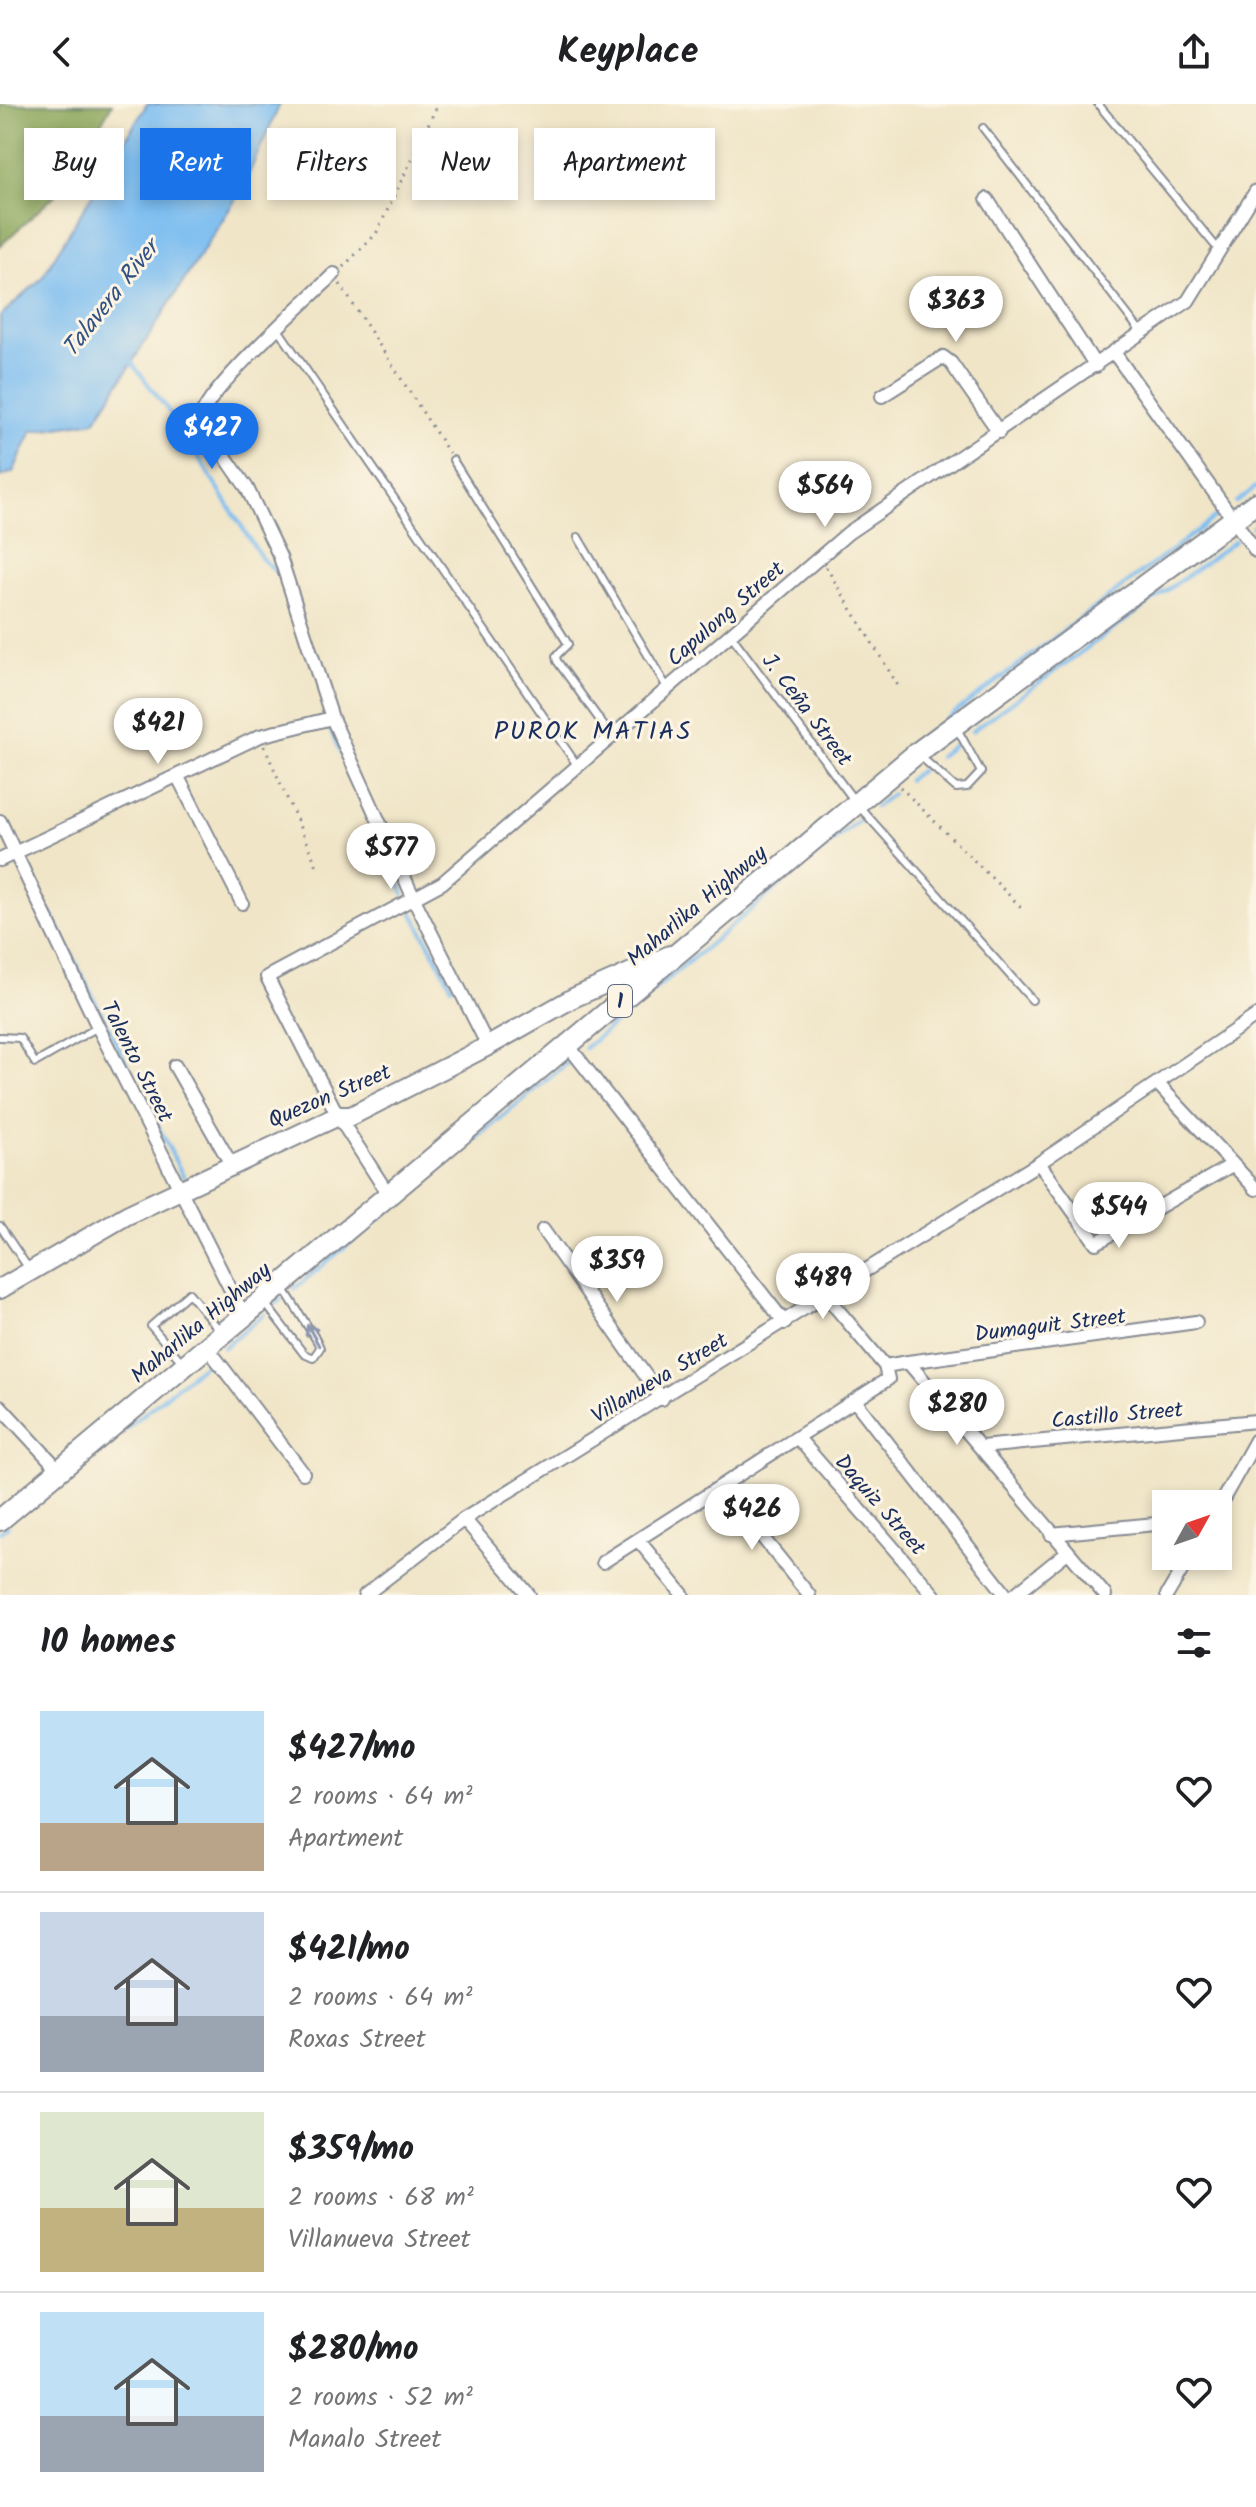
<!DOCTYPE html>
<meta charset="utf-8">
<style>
body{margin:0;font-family:Kalam,sans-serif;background:#f6f6f6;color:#202124;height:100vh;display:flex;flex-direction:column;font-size:30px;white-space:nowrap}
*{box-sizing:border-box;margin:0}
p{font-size:26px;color:#757577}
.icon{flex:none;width:44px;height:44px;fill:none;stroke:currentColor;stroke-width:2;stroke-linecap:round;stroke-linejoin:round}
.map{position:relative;height:1491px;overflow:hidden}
.drawer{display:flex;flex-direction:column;background:#fff;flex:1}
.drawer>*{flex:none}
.top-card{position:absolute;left:24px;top:24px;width:800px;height:72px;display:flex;gap:16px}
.needle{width:52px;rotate:50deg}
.tools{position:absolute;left:1152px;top:1386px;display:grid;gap:16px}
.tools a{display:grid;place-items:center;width:80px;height:80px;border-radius:0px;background:#fff;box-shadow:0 4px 12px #0003;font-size:40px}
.price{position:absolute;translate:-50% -68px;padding:0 18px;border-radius:28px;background:#fff;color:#222;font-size:26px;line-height:52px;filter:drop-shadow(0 2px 4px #0008)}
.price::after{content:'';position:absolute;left:50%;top:48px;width:24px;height:18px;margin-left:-12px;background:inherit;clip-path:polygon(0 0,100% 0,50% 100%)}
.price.on{background:#1a73e8;color:#fff}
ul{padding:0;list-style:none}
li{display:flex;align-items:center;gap:24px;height:200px;padding:0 40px}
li+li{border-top:2px solid #e0e0e0}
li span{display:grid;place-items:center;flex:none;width:224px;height:160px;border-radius:0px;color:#555}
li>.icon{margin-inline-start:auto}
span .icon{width:96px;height:96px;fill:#fffc;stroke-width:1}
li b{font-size:34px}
h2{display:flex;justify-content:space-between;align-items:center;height:96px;padding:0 40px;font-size:34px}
.pill{padding:0 28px;border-radius:0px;background:#fff;box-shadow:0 4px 12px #0003;font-size:28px;line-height:72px}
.pill.on{background:#1a73e8;color:#fff}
header{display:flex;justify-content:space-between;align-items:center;height:104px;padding:0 40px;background:#fff;font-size:36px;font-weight:800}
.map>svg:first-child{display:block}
.forest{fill:#8aa65a;stroke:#526a5c;stroke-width:2}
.water{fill:#7cbdf1;stroke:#4c76a8;stroke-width:2}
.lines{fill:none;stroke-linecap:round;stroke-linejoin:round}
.stream{stroke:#7cbdf1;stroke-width:4}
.lane-casing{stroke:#868a92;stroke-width:10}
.street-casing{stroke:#868a92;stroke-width:16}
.secondary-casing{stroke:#868a92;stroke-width:22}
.primary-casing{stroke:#868a92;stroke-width:24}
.path{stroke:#868a92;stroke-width:3;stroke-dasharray:2 6;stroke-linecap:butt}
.lane{stroke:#fff;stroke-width:6}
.street{stroke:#fff;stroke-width:12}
.secondary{stroke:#fff;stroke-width:18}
.primary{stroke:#fff;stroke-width:20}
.oneway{stroke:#8d97ae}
.labels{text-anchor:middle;stroke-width:6;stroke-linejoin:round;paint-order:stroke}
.shield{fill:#fcf5e5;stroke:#5e6a86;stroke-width:2}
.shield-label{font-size:20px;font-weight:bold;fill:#1b2f5e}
.street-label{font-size:22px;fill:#1b2f5e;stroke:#fcf5e5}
.water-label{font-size:24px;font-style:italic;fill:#335283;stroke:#fcf5e5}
.quarter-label{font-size:26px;letter-spacing:2px;fill:#1b2f5e;stroke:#fcf5e5}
</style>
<header><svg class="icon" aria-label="back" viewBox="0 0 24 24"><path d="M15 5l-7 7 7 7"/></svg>Keyplace<svg class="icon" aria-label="share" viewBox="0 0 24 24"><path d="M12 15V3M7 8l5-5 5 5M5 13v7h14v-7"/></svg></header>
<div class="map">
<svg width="1256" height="1491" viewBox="0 0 1256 1491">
<rect width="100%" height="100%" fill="#fcf5e5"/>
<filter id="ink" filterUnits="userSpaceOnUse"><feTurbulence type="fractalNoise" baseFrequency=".0125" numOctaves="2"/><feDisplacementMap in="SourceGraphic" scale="16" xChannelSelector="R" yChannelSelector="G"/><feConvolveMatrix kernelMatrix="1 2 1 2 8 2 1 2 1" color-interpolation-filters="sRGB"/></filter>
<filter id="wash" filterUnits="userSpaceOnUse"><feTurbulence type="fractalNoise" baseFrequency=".006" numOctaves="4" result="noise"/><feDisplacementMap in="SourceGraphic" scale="32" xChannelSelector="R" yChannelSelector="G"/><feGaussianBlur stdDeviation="1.8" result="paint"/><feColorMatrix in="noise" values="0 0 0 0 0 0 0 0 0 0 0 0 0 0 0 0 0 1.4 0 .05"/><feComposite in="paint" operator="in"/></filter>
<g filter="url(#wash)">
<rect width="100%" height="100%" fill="#f0e5c7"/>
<path class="forest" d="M0,0H112L65,82L0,142Z"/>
<path class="water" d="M147,0H280L242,85L95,317L32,327L13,368L0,373V212L41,175Z"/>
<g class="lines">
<path class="stream" d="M132,259L174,314L262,455L281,472
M1236,398L1256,383
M1253,423L1256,421
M328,621L404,790
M972,627L1235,437
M921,634L1217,412
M939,653L954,641
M908,676L921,666
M875,703L892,690
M411,806L452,883
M51,809L183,1072
M585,944L860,715
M294,1185L571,956
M276,1200L281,1195
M223,1244L264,1210
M45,1391L207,1258
M0,1428L8,1422"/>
</g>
</g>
<g filter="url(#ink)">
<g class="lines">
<g class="lane-casing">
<path id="lane" d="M1098,0L1218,145
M983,24L1141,228
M278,225L577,661
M453,356L568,540L556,552L557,557L612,633
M578,433L668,585
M731,531L856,699L1032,896
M920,652L956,684L967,683L981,668L956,623
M0,933L20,934L35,959L98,923
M0,1122L29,1165
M265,1199L304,1250L313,1254L320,1244L317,1237L284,1185
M182,1258L151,1222L189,1189L221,1228"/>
</g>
<g class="street-casing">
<path id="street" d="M987,95L1096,262
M334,170C307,197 206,285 200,316L247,384L280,453L332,614L415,797L488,942
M1115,250L1256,447
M882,292L943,253L951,259L999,328
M178,673L242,799
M0,717L98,923L244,1212
M0,756L260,632L332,614
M567,940L785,1219
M175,962L231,1060
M1157,979L1256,1085
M1039,1059L1096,1139L1232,1061
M390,1093L338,1012L267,873L442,779L848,429L1188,197L1256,87
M543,1126L662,1295
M827,1193L885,1262L908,1258L1105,1491
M207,1243L303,1369
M908,1258L1196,1218
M855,1297L1006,1491
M0,1302L60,1367
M798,1334L934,1491
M981,1343L1256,1317
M722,1383L809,1491
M1218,1404L1256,1336
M464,1415L529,1491
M1051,1430L1166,1419
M639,1437L683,1491
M603,1458L888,1275L885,1262
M365,1491L464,1415L1039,1059L1256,912
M1014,1491L1066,1449
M1167,1491L1190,1452"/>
</g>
<g class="secondary-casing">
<path id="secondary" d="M0,1185L127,1111L338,1012H351L488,942L573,894L670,851"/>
</g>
<g class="primary-casing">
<path id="primary" d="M0,1416L917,649L1256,399"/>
</g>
<path class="path" d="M343,163L376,130L438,0
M340,180L449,349
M826,463L900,585
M264,642L317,762
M900,683L1023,805"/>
<use href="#lane" class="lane"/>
<use href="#street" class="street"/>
<use href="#secondary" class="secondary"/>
<use href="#primary" class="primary"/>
</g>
<defs><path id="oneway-shaft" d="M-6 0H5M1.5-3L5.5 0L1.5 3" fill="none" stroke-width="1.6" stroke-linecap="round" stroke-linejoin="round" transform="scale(2)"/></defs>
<use class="oneway" href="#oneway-shaft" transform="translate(313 1231) rotate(-119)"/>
</g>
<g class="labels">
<rect class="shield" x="608" y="881" width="24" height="32" rx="6"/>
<g class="shield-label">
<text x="620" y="904">1</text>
</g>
<g class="street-label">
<text transform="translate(725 509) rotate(-41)" y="8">Capulong Street</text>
<text transform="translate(808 605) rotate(53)" y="8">J. Ceña Street</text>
<text transform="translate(696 801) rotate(-40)" y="8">Maharlika Highway</text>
<text transform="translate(138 957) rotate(63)" y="8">Talento Street</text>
<text transform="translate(329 991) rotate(-23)" y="8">Quezon Street</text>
<text transform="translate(200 1218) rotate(-40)" y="8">Maharlika Highway</text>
<text transform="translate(1050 1220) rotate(-7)" y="8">Dumaguit Street</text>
<text transform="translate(659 1273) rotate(-31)" y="8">Villanueva Street</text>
<text transform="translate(1117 1310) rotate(-5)" y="8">Castillo Street</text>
<text transform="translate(881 1400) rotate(49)" y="8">Daquiz Street</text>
</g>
<g class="water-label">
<text transform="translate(110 194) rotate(-52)" y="8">Talavera River</text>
</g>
<g class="quarter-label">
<text x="593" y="635">PUROK MATIAS</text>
</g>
</g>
</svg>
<div class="tools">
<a><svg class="needle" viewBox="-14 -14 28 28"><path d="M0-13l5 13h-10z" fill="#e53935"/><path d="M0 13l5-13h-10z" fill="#757577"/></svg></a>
</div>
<b class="price" style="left:956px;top:240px">$363</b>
<b class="price on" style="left:212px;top:367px">$427</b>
<b class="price" style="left:825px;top:425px">$564</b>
<b class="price" style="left:158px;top:662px">$421</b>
<b class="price" style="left:391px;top:787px">$577</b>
<b class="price" style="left:1119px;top:1146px">$544</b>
<b class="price" style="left:617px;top:1200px">$359</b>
<b class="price" style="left:823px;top:1217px">$489</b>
<b class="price" style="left:957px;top:1343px">$280</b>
<b class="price" style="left:752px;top:1448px">$426</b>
<div class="top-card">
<a class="pill">Buy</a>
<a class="pill on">Rent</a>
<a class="pill">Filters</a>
<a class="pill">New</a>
<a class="pill">Apartment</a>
</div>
</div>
<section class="drawer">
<h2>10 homes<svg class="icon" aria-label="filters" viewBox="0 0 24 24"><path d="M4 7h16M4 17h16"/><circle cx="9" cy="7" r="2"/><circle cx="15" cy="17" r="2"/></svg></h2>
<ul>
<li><span style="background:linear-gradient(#bfe0f5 70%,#b9a48a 0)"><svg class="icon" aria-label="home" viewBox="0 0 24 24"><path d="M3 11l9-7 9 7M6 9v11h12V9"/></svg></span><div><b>$427/mo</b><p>2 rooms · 64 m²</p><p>Apartment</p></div><svg class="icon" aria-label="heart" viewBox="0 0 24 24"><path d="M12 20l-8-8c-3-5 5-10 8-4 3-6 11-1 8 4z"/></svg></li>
<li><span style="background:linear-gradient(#c9d6e8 65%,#9aa5b1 0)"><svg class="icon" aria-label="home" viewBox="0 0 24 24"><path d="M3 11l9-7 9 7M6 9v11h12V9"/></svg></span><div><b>$421/mo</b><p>2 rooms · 64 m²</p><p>Roxas Street</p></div><svg class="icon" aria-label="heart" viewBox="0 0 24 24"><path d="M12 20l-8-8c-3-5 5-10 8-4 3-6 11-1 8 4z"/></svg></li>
<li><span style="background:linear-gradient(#dfe7d0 60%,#c2b280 0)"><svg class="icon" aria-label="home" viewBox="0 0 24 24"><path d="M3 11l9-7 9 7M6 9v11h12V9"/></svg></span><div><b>$359/mo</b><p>2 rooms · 68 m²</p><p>Villanueva Street</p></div><svg class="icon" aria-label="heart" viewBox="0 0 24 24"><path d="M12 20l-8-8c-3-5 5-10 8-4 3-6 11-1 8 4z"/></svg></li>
<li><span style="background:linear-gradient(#bfe0f5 65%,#9aa5b1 0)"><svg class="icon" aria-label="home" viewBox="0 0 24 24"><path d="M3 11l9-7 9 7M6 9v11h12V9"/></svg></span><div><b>$280/mo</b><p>2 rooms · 52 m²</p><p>Manalo Street</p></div><svg class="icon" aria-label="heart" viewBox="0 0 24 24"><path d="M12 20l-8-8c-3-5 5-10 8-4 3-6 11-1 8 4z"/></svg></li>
</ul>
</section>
